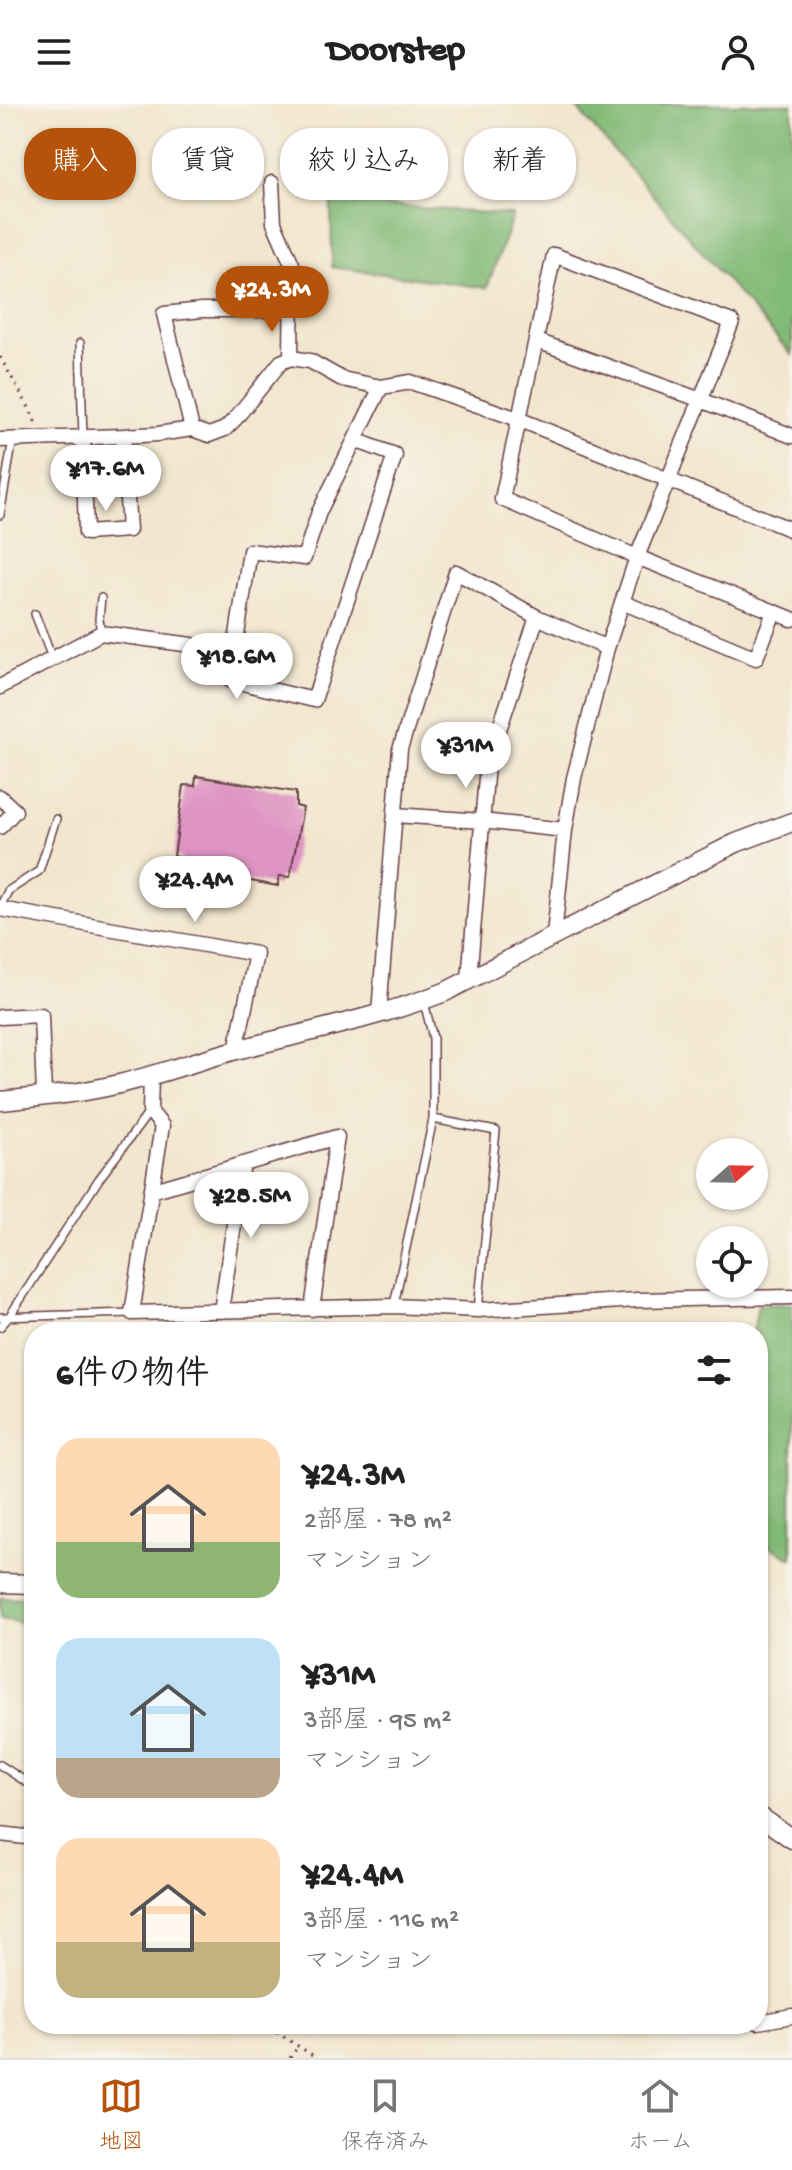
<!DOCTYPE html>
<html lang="ja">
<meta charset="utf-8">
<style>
body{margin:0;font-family:"Gochi Hand","Klee One",sans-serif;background:#f6f6f6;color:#222;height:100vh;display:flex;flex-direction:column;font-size:30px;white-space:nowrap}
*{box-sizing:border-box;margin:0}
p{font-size:26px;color:#767676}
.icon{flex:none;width:44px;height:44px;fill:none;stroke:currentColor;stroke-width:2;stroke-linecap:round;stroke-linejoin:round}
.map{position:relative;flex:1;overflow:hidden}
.side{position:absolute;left:24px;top:1218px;width:744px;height:712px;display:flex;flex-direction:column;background:#fff;border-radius:32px;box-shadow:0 2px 6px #0004}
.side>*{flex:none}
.banner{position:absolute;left:24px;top:24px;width:744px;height:72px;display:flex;gap:16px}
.needle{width:52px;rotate:70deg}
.tools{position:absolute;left:696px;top:1034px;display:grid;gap:16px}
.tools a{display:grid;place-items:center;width:72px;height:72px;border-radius:50%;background:#fff;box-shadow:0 2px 6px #0004;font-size:40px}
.price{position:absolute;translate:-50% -68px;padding:0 18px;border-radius:28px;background:#fff;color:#222;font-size:26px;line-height:52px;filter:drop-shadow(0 2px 4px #0008)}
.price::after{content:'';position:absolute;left:50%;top:48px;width:24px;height:18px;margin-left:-12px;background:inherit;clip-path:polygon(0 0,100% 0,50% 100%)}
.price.active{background:#b45309;color:#fff}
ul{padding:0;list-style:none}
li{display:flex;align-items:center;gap:24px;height:200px;padding:0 32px}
li span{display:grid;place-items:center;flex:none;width:224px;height:160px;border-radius:24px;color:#555}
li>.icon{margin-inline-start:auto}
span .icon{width:96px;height:96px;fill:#fffc;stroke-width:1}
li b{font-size:34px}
h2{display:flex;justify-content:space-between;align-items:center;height:96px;padding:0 32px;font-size:34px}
.tag{padding:0 28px;border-radius:32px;background:#fff;box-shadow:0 2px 6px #0004;font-size:28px;line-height:72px}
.tag.active{background:#b45309;color:#fff}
header{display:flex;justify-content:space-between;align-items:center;height:104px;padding:0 32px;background:#fff;font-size:36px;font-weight:700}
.tab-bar{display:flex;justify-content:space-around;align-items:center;height:112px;border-top:2px solid #e0e0e0;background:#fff;font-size:22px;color:#767676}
.tab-bar a{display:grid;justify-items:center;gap:4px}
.tab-bar .active{color:#b45309}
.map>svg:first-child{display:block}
.forest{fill:#82ba77;stroke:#666c51;stroke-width:2}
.building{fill:#de95c3}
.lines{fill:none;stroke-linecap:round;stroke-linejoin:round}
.service-casing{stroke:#633d43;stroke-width:10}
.minor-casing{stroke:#633d43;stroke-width:17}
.tertiary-casing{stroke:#633d43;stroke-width:21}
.path{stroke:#633d43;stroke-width:3;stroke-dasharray:2 6;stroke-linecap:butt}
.service{stroke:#fff;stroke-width:7}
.minor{stroke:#fff;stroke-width:14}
.tertiary{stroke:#fff;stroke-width:18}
</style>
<header><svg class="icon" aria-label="menu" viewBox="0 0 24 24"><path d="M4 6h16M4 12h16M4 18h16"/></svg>Doorstep<svg class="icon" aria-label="person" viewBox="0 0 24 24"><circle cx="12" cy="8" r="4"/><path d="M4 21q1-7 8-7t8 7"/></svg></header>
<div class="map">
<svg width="792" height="1954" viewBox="0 0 792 1954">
<rect width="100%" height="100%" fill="#f7f3e8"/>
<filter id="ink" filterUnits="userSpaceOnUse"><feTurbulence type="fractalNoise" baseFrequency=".0125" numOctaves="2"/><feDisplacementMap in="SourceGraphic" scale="16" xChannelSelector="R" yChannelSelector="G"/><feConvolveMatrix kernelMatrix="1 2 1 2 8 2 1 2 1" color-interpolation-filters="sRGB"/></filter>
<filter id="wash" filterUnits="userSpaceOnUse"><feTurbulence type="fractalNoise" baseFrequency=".006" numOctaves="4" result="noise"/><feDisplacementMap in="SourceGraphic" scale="32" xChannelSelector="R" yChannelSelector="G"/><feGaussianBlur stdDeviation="1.8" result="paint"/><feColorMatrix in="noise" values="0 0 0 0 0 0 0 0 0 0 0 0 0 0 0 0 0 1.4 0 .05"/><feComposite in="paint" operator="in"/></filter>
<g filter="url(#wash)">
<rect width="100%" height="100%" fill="#f2e6ce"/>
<path class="forest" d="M573,0H792V251L791,250Z
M331,97L513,111L487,184L332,163Z
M792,1200V1454L758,1437V1228H753L758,1201Z
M187,1219L356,1223L354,1228H184Z
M0,1494L34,1495V1521L0,1515Z"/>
<g id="blocks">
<path class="building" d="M196,672L296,688V702L303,704L290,773L279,772L278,782L180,764L182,754L174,752L184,681L195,682Z"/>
</g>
</g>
<g filter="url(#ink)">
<use href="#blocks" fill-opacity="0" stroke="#633d43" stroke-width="2"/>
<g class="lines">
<g class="service-casing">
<path id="service" d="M80,239L83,333
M0,411L13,335
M101,494L99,515L101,529
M35,510L52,554
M0,803L8,787L39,767L56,715
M433,1015L496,1027L478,1206
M394,1201L433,1015V934L424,898
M0,1213L132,1209
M0,1223L9,1213L99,1075L150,1007
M0,1661L34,1683"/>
</g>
<g class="minor-casing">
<path id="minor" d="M272,79L274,119L292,160L291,254
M537,237L701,296L792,332
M192,325L164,210L202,206H291
M83,333L86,429L129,426L123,332
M0,336L123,332L158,330L192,325L209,331L225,325L235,315L281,258L291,254L310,257L342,275L381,283L411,278L518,315L792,426
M355,336L395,351L314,596L230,576L250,447L304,454L319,408L381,283
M622,498L756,554L774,508
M0,583L101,529L192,541
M0,693L15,707L0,723
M395,711L482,717L565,726
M0,805L256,850L236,946
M554,831L565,726L574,674L607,544L637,453L732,218L554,151L502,395L637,453L792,515
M469,875L487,661L537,513
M379,909L400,645L456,468L537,513L607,544
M0,913L41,911L44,992
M151,972L150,1007L162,1022L132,1209L394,1202L478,1206L637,1196L792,1193
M151,1087L337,1033L312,1205
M221,1207L243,1060
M0,1730L34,1734
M758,1918L792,1912"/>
</g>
<g class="tertiary-casing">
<path id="tertiary" d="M0,997C39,993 77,990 115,981C159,971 201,955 244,944C311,927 380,913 445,888L708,753L736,739L792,718
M0,1479L34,1480
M758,1711L792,1735"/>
</g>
<path class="path" d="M0,253L31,307L36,320
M263,1920L317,1954
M290,1954L299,1941"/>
<use href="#service" class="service"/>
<use href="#minor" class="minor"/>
<use href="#tertiary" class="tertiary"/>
</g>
</g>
</svg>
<div class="tools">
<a><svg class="needle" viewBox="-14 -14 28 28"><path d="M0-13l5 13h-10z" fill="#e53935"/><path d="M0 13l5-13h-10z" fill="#767676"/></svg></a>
<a><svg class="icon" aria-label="locate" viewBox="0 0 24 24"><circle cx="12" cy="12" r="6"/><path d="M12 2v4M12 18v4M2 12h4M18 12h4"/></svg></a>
</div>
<b class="price active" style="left:272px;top:230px">¥24.3M</b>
<b class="price" style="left:106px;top:409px">¥17.6M</b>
<b class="price" style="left:237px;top:597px">¥18.6M</b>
<b class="price" style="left:466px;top:686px">¥31M</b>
<b class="price" style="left:195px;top:820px">¥24.4M</b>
<b class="price" style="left:251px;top:1136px">¥28.5M</b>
<div class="banner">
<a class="tag active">購入</a>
<a class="tag">賃貸</a>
<a class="tag">絞り込み</a>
<a class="tag">新着</a>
</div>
<section class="side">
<h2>6件の物件<svg class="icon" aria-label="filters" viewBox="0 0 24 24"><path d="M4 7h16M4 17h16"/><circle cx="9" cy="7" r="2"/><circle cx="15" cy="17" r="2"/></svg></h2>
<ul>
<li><span style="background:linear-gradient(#ffd9b3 65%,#8fb573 0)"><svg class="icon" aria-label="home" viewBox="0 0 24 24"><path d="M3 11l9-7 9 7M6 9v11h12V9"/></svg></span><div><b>¥24.3M</b><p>2部屋 · 78 m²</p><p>マンション</p></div></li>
<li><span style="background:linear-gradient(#bfe0f5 75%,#b9a48a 0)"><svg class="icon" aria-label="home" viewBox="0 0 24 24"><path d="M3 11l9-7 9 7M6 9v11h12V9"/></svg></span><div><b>¥31M</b><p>3部屋 · 95 m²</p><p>マンション</p></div></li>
<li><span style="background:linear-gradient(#ffd9b3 65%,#c2b280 0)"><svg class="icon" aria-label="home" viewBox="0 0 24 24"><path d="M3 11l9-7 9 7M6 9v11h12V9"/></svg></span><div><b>¥24.4M</b><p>3部屋 · 116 m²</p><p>マンション</p></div></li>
</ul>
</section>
</div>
<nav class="tab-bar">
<a class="active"><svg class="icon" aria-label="map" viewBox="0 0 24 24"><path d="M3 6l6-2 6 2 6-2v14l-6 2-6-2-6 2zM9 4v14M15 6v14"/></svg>地図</a>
<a><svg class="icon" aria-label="saved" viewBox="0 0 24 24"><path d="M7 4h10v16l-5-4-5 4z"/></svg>保存済み</a>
<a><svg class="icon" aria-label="home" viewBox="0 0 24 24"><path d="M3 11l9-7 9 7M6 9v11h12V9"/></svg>ホーム</a>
</nav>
